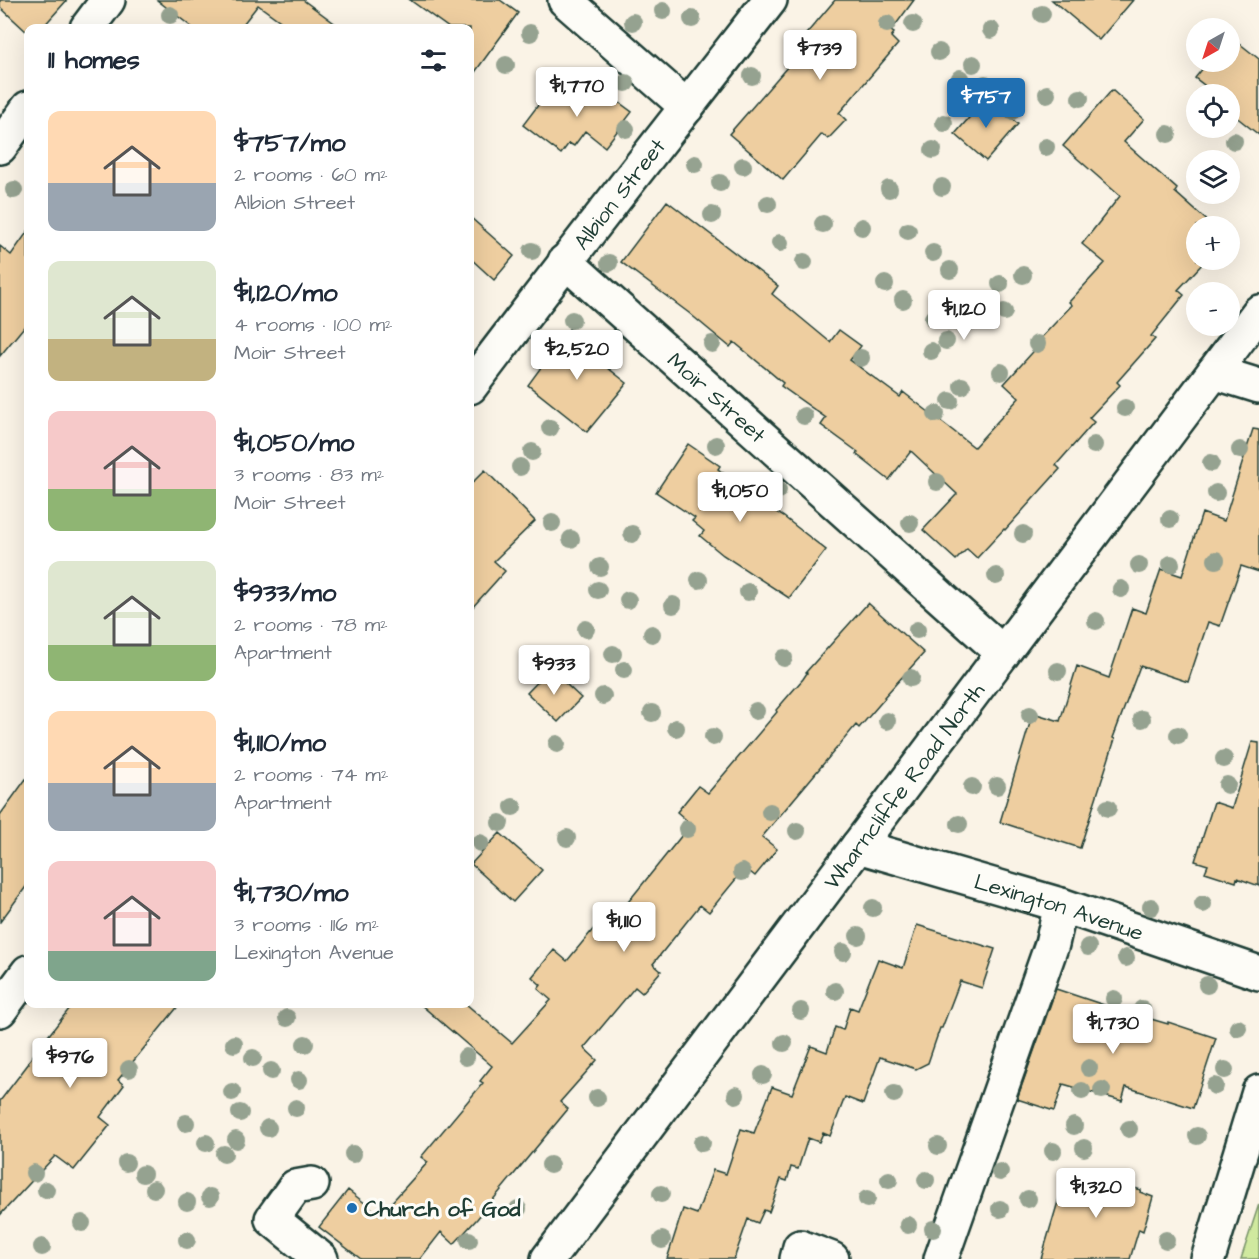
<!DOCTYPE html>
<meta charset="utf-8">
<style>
body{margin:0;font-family:"Architects Daughter",sans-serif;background:#f2f2f3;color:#1f2937;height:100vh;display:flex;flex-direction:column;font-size:22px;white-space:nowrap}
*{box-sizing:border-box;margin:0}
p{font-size:20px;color:#747a83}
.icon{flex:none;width:33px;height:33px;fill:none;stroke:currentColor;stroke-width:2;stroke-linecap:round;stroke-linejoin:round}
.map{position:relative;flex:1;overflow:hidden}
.sheet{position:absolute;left:24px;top:24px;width:450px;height:984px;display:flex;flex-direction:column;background:#fff;border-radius:12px;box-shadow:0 6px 24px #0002}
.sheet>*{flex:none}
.needle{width:39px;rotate:219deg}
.tools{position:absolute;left:1186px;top:18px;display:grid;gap:12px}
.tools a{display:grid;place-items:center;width:54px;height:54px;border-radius:50%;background:#fff;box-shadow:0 6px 24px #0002;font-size:30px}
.price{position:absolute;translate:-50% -51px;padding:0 14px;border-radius:6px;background:#fff;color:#222;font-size:20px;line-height:39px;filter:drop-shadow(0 2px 3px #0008)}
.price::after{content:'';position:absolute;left:50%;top:36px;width:18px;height:14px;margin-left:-9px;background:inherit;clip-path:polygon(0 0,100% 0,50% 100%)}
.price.selected{background:#1f6fb2;color:#fff}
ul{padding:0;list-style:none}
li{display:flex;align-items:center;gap:18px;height:150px;padding:0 24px}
li span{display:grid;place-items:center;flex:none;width:168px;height:120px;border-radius:12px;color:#555}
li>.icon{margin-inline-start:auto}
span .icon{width:72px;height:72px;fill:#fffc;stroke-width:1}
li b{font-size:26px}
h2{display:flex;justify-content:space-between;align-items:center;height:72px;padding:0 24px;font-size:26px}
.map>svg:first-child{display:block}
.green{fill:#d0e99f;stroke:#78936a;stroke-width:1.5}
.building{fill:#eecea0;stroke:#1f3d34;stroke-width:1.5}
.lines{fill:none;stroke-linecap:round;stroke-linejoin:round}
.minor-casing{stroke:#1f3d34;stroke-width:38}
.major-casing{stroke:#1f3d34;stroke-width:38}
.minor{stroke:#fdfcf7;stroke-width:33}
.major{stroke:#fdfcf7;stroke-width:33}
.tree{fill:#95a290}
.poi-dot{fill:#1f6fb2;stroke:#fdfcf7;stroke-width:2}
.labels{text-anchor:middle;stroke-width:6;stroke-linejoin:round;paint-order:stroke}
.street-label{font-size:22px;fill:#1f3d34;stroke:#fdfcf7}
.poi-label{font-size:22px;font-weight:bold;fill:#1f3d34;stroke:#fdfcf7;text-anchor:start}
</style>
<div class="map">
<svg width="1259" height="1259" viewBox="0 0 1259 1259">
<rect width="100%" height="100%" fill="#faf3e6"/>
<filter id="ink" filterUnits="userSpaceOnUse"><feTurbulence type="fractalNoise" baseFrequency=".0167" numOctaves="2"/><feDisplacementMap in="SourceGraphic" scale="12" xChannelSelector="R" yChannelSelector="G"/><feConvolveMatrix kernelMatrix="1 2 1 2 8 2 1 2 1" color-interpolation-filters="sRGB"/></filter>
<g filter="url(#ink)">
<path class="green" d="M1259,1204V1259H1241Z"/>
<path class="building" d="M0,0H67L42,28H28V33L0,7Z
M157,0H303L341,28H290L258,5L240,28H193Z
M410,0H500L518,13L470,79V28H449Z
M835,0H914L891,31L894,33L891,37L898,44L839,113L846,120L828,139L822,134L783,180L729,134L795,58L790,53Z
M1052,0H1133L1099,40Z
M1230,36L1259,59V135L1230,112V94H1216L1195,78L1208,62H1230Z
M568,80L597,102L605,92L632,112L605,147L585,131L574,146L569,143L561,154L523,125L542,100L549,105Z
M1112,90L1144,119L1124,142L1177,189L1175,192L1213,226H1197V260H1206L1178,290L1184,295L1151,336L1155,339L1117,382L1120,385L1089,418L1094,422L1056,465L1060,469L1005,530L1004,529L977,558L967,549L956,560L923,530L957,494L911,451L889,480L856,454L858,452L821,425L826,418L781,386L783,383L734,342L730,347L689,313L621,262L667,201L778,286L772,294L830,342L839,330L861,346L850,360L900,397L903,392L974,447L1019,398L1004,384L1042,342L1039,340L1072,305L1069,302L1105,263L1082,244L1120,196L1063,146Z
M987,97L1018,124L986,161L955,134Z
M470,217L514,256L494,280L470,258Z
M28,231V322L0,356V246L11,255Z
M569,329L602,354L598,360L627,383L587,432L528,385Z
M1253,429L1259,430V572L1241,566L1220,626L1208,622L1188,682L1140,666L1113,738L1115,739L1080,848L1000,822L1033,713L1060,721L1077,666L1109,678L1132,608L1146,613L1161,569L1182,576L1202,513L1224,521Z
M688,444L720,466L718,469L767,506L784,517L826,550L789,598L723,555L700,536L704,531L692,521L695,518L656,492Z
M485,470L535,521L494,561L505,571L470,610V485Z
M868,603L924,653L884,697L885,698L859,728L856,725L762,837L777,849L755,876L745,868L709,912L700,905L653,964L661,971L642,993L635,987L584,1048L597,1060L560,1102L568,1109L477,1219L454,1244L441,1232L420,1259H361L319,1227L348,1190L380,1215L428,1162L421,1157L483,1083L480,1081L492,1066L420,1004H466L512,1043L551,1000L538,989L541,985L532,977L554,950L567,961L600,921L608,927L691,824L677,812L698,786L708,793L777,712L776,710L803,679L807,673L806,672Z
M550,669L581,698L558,722L527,693Z
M1252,742L1259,743V886L1237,878L1236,882L1205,872L1208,865L1195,861L1214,802L1232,808Z
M28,776V884L0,922V815Z
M500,833L542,870L513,902L471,864Z
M917,925L995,949L982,988L960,981L942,1028H940L928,1063L916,1069L880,1057L863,1104L845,1097L830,1136L823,1133L819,1142L808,1138L798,1169L791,1167L787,1181L781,1179L769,1212L764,1210L758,1223L748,1219L734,1259H667L683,1209L697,1214L713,1170L726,1174L741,1129L754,1133L772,1087L792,1094L811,1046L827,1052L835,1027L843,1030L850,1007L858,1010L878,959L903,968Z
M1056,989L1113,1008L1168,1024V1022L1216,1038L1193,1108L1126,1087L1122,1101L1063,1084L1054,1111L1017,1099Z
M73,1004H180L118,1080L124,1085L100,1117L110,1125L74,1170L55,1156L0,1215V1101L29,1063L28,1062Z
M1068,1168L1141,1190L1140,1192L1153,1197L1143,1231L1139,1229L1130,1259H1041Z"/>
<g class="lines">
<g class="minor-casing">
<g id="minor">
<path d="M565,0L687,107"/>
<path d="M87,28L108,0"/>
<path d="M0,147L28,108"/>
<path id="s1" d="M565,261L1003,653"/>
<path d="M1214,372L1259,386"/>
<path id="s2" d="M470,387C568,257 670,129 770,0"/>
<path id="s3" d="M858,846L1061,905L1259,973"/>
<path d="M0,1010L28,972"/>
<path d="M312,1184L295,1187L272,1219L321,1259"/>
<path d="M797,1259L800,1247L832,1259"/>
<path d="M941,1259L1052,944L1061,905"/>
<path d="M1208,1259L1259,1092"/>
</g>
</g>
<g class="major-casing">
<g id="major">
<path id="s4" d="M548,1259L1259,312"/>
</g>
</g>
<use href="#minor" class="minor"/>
<use href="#major" class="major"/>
</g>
<g class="tree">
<circle cx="663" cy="11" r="9"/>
<circle cx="1042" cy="14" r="9"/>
<circle cx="170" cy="15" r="9"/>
<circle cx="692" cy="19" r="9"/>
<circle cx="633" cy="22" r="9"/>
<circle cx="887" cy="24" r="9"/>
<circle cx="913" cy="24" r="9"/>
<circle cx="991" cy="30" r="9"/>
<circle cx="530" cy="33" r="9"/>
<circle cx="939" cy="52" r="9"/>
<circle cx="973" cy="64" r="9"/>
<circle cx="506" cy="65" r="9"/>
<circle cx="752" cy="76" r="9"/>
<circle cx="960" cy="78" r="9"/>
<circle cx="626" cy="83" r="9"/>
<circle cx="985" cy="84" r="9"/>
<circle cx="1047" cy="94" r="9"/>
<circle cx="1080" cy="98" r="9"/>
<circle cx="1012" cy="111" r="9"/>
<circle cx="944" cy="123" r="9"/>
<circle cx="626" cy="129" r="9"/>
<circle cx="1168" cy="134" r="9"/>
<circle cx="1234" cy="141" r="9"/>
<circle cx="1046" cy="147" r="9"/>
<circle cx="933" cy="150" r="9"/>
<circle cx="695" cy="164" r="9"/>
<circle cx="743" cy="166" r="9"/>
<circle cx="720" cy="183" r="9"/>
<circle cx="942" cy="187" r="9"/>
<circle cx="889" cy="189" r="9"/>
<circle cx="14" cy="190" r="9"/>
<circle cx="768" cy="204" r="9"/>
<circle cx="712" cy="215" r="9"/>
<circle cx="823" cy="224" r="9"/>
<circle cx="862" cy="227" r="9"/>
<circle cx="908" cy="231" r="9"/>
<circle cx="780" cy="243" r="9"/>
<circle cx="532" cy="251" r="9"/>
<circle cx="933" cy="253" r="9"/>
<circle cx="804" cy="262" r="9"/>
<circle cx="609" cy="263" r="9"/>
<circle cx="950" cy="270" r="9"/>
<circle cx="1023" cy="275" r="9"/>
<circle cx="885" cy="284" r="9"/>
<circle cx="1000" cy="284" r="9"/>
<circle cx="903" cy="300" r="9"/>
<circle cx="966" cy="300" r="9"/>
<circle cx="1004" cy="312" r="9"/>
<circle cx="933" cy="318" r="9"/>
<circle cx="572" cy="320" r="9"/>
<circle cx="946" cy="341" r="9"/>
<circle cx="712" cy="344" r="9"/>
<circle cx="1037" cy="344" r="9"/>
<circle cx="931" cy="351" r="9"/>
<circle cx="861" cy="358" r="9"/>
<circle cx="1001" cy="372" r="9"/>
<circle cx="962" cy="386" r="9"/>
<circle cx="950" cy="401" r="9"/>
<circle cx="1125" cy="408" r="9"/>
<circle cx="936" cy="414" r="9"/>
<circle cx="804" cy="416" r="9"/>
<circle cx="550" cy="428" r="9"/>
<circle cx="716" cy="445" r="9"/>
<circle cx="1094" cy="445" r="9"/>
<circle cx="1240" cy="450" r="9"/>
<circle cx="532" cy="452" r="9"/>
<circle cx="1211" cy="463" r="9"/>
<circle cx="520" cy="467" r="9"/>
<circle cx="937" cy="482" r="9"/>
<circle cx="778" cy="490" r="9"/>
<circle cx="1216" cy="493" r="9"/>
<circle cx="1170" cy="519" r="9"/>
<circle cx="552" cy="523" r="9"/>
<circle cx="910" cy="523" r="9"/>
<circle cx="632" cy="534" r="9"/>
<circle cx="1023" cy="534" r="9"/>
<circle cx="571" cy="539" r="9"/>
<circle cx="1216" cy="560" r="9"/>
<circle cx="1171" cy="564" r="9"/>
<circle cx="1139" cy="565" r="9"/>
<circle cx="600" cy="567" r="9"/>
<circle cx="996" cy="576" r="9"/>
<circle cx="699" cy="580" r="9"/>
<circle cx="1121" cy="589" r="9"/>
<circle cx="598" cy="590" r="9"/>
<circle cx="748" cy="592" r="9"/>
<circle cx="628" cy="600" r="9"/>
<circle cx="673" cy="605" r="9"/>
<circle cx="1096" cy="621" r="9"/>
<circle cx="586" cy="629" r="9"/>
<circle cx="917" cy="630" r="9"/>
<circle cx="652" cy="634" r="9"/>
<circle cx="613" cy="654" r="9"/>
<circle cx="784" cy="658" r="9"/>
<circle cx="624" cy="670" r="9"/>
<circle cx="1058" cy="671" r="9"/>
<circle cx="911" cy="678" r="9"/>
<circle cx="603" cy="696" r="9"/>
<circle cx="756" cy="711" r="9"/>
<circle cx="652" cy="713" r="9"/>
<circle cx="1030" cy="715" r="9"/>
<circle cx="1142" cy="719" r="9"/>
<circle cx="887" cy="721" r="9"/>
<circle cx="676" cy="728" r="9"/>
<circle cx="1178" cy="735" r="9"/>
<circle cx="713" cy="737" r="9"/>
<circle cx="557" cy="744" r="9"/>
<circle cx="1224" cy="759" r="9"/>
<circle cx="1227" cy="785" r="9"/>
<circle cx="997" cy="786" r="9"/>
<circle cx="972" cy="787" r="9"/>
<circle cx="513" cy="807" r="9"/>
<circle cx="1108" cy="808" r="9"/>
<circle cx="770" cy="812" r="9"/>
<circle cx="500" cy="823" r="9"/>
<circle cx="959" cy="824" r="9"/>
<circle cx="687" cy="829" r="9"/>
<circle cx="797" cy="831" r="9"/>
<circle cx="567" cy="838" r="9"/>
<circle cx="480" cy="843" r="9"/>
<circle cx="742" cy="872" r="9"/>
<circle cx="1203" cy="904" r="9"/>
<circle cx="1151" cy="907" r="9"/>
<circle cx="873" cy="908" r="9"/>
<circle cx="858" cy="936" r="9"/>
<circle cx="1088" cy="947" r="9"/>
<circle cx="843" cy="952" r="9"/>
<circle cx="1126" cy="958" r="9"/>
<circle cx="1207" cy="985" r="9"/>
<circle cx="835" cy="991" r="9"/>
<circle cx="1114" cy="999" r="9"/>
<circle cx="1142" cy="1009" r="9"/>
<circle cx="801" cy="1011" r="9"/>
<circle cx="287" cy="1018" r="9"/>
<circle cx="1238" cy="1028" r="9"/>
<circle cx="784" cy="1043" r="9"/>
<circle cx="234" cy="1044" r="9"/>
<circle cx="305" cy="1044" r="9"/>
<circle cx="466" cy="1057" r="9"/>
<circle cx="253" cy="1058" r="9"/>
<circle cx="1089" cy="1068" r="9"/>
<circle cx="129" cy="1069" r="9"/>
<circle cx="1225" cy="1070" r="9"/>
<circle cx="271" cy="1071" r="9"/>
<circle cx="763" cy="1075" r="9"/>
<circle cx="299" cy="1080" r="9"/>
<circle cx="1215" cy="1086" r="9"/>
<circle cx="1102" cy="1090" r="9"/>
<circle cx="1082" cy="1091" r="9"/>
<circle cx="232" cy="1092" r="9"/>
<circle cx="894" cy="1094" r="9"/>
<circle cx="736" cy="1095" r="9"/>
<circle cx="597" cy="1098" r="9"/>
<circle cx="296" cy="1108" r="9"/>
<circle cx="240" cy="1113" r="9"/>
<circle cx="186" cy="1123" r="9"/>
<circle cx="1074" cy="1126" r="9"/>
<circle cx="268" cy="1128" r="9"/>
<circle cx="1129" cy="1129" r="9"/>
<circle cx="1197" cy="1136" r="9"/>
<circle cx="236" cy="1140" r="9"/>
<circle cx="206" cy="1143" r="9"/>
<circle cx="702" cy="1143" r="9"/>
<circle cx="938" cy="1146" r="9"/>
<circle cx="1084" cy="1148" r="9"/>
<circle cx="1053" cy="1151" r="9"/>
<circle cx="224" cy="1154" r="9"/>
<circle cx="353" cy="1154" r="9"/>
<circle cx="126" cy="1163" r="9"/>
<circle cx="550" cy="1165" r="9"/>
<circle cx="1000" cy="1172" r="9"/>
<circle cx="34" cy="1173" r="9"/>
<circle cx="143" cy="1174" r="9"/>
<circle cx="889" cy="1180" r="9"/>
<circle cx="926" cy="1180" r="9"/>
<circle cx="154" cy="1189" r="9"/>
<circle cx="46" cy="1190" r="9"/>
<circle cx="661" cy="1194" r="9"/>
<circle cx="210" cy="1197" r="9"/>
<circle cx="867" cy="1199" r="9"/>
<circle cx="1028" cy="1199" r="9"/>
<circle cx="187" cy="1202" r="9"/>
<circle cx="518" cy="1209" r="9"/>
<circle cx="1000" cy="1209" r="9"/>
<circle cx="82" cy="1223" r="9"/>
<circle cx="908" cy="1225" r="9"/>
<circle cx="933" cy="1229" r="9"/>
<circle cx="187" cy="1240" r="9"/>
<circle cx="469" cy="1240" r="9"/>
<circle cx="662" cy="1240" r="9"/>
<circle cx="1166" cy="1240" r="9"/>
<circle cx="42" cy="1247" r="9"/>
</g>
</g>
<circle class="poi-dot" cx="352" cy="1208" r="6"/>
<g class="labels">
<g class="street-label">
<text dy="8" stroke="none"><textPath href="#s2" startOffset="244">Albion Street</textPath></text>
<text dy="8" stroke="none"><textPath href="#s1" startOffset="204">Moir Street</textPath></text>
<text dy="8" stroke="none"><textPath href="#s4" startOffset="592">Wharncliffe Road North</textPath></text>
<text dy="8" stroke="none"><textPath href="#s3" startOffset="210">Lexington Avenue</textPath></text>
</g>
<g class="poi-label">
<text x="364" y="1216">Church of God</text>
</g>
</g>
</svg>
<div class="tools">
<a><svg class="needle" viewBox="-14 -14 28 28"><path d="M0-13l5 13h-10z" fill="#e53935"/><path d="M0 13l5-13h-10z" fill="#747a83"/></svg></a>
<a><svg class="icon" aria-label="locate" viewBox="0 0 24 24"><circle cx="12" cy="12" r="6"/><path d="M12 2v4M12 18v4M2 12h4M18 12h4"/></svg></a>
<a><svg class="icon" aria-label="layers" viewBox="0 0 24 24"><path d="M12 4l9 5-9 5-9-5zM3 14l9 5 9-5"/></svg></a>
<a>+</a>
<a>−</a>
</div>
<b class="price" style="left:820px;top:81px">$739</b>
<b class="price" style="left:577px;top:118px">$1,770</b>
<b class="price selected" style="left:986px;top:129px">$757</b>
<b class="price" style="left:964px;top:341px">$1,120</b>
<b class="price" style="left:577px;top:381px">$2,520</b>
<b class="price" style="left:740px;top:523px">$1,050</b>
<b class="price" style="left:554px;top:696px">$933</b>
<b class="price" style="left:624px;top:953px">$1,110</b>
<b class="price" style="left:1113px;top:1055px">$1,730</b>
<b class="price" style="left:70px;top:1089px">$976</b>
<b class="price" style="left:1096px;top:1219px">$1,320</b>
<section class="sheet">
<h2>11 homes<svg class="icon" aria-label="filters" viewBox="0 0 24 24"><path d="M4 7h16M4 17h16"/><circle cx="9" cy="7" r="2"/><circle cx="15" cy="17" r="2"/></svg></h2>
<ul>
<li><span style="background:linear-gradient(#ffd9b3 60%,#9aa5b1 0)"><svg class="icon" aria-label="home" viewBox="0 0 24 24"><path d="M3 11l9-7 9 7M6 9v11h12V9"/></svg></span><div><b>$757/mo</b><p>2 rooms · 60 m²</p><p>Albion Street</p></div></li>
<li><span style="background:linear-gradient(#dfe7d0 65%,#c2b280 0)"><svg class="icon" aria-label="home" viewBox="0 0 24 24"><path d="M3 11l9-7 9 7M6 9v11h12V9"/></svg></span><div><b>$1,120/mo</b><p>4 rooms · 100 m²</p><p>Moir Street</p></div></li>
<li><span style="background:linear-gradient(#f6c9c9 65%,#8fb573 0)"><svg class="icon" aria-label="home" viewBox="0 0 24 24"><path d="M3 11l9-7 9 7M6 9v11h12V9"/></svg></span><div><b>$1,050/mo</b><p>3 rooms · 83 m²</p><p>Moir Street</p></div></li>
<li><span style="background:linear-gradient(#dfe7d0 70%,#8fb573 0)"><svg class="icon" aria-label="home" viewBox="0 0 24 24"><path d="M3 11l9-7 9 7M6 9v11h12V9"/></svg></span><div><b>$933/mo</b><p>2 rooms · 78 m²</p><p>Apartment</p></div></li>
<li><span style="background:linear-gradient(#ffd9b3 60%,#9aa5b1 0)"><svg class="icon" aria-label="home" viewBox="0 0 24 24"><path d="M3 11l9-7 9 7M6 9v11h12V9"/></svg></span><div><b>$1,110/mo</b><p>2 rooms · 74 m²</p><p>Apartment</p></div></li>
<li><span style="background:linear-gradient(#f6c9c9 75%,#7fa58c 0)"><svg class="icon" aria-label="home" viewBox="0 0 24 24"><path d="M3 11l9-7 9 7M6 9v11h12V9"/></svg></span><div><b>$1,730/mo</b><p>3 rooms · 116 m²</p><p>Lexington Avenue</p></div></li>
</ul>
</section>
</div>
